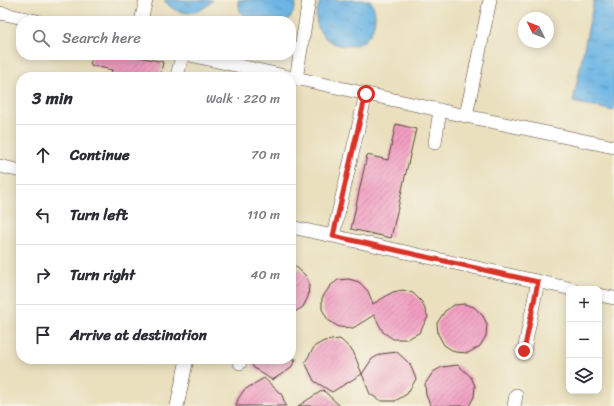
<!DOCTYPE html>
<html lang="en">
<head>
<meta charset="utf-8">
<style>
	body { margin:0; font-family:Sriracha,sans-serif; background:#f2f2f3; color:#2b2b33 }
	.controls { position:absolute; right:12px; bottom:12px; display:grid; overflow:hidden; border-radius:8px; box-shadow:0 2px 10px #0003 }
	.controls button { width:36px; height:36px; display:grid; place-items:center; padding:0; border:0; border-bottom:1px solid #e1e1e2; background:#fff; color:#2b2b33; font:20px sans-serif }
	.compass { position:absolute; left:518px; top:12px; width:36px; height:36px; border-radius:50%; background:#fff; box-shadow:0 2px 10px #0003; rotate:313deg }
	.stop { position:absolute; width:12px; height:12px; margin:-9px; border:3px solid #d93025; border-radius:50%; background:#fff }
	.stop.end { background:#d93025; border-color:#fff; box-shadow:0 1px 4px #0008 }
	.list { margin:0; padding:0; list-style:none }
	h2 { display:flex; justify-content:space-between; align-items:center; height:52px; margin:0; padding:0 16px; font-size:17px }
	h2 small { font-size:13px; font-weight:400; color:#7c7c81 }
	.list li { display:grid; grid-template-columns:26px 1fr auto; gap:12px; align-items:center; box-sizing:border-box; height:60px; padding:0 16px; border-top:1px solid #e1e1e2 }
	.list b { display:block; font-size:15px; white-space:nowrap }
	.list em { font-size:13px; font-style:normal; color:#7c7c81 }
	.icon { flex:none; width:22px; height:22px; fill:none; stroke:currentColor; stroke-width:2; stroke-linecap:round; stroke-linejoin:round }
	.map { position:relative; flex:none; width:614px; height:406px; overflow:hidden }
	.search { position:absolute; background:#fff; box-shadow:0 2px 10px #0003; left:16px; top:16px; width:280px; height:44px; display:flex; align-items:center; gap:10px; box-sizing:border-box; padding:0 14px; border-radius:16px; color:#7c7c81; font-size:15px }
	.panel { position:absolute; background:#fff; box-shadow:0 2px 10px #0003; left:16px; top:72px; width:280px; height:292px; border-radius:16px }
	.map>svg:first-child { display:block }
</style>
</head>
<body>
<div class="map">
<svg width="614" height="406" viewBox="0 0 614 406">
	<defs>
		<pattern id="water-ripples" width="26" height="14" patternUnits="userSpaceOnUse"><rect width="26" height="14" fill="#6cb5e4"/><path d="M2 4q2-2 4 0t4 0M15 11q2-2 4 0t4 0" fill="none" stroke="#5a93b8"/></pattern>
		<pattern id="building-hatch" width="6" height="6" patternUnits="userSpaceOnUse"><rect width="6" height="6" fill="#f19ec1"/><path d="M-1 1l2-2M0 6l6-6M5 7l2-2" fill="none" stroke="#c4819c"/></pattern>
	</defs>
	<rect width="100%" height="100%" fill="#f7f3e8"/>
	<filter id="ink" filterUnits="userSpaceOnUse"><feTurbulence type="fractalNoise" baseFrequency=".025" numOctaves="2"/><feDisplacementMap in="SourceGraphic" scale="8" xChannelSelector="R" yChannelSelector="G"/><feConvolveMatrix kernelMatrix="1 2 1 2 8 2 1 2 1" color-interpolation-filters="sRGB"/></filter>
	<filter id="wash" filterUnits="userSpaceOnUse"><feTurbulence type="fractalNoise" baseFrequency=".012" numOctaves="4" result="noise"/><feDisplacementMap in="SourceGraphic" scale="16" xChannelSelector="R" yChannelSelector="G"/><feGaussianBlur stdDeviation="0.9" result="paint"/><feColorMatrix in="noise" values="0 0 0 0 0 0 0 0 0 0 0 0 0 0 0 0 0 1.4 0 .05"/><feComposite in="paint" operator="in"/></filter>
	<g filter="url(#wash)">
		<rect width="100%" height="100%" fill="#eae0be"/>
		<path fill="url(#water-ripples)" stroke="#547081" d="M164,0H213C200,16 177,18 164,0Z
			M238,0H296C296,8 293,15 287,21H247L240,11Z
			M321,0H370C375,7 376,16 374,24C365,65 298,44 321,0Z
			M594,0H614V111L573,102Z"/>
		<g id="blocks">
			<path fill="url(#building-hatch)" d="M92,55H130L163,62L160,77H126L111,74L112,70L90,65Z
				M396,124L416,129L391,238L351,229L367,155L388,160Z
				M291,262L306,276L309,285L308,297L303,307L291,314Z
				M349,279L359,282L368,291L373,304L393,292L403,290L413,293L422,302L428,317L419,333L407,339H393L383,332L374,315L353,328L339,327L328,320L322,309V298L330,286L338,280Z
				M464,304L474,307L483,316L487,324L486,336L480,346L468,353L455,352L444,345L438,334L437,323L445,311L454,305Z
				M340,339L353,351L362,374L372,359L381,354L397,352L410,364L416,379L407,394L395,401H381L370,394L362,374L332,392L314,381L305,362L315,346L324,341Z
				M249,359H296L290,369L272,380L254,368Z
				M458,365L471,377L475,386L474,397L469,406H431L426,395L425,384L433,372L442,367Z
				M264,378L282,395L286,406H236L238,399L244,390Z
				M323,390L340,406H298Z"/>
		</g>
	</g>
	<g filter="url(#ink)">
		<use href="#blocks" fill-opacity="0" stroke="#554536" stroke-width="1"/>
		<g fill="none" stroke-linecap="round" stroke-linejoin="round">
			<g stroke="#554536" stroke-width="14">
				<path id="minor" d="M0,13L37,21
					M141,21L146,0
					M190,55L289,77
					M177,77L182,55
					M291,77L466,116L614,147
					M296,79L309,0
					M466,116L490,0
					M435,143L440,110
					M0,166L21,171
					M291,227L333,236L572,289
					M333,236L366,94
					M599,295L614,298
					M524,351L538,281
					M239,359L240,363
					M177,406L187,359
					M514,406L516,395"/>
			</g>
			<use href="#minor" stroke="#fff" stroke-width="13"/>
		</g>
	</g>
	<g fill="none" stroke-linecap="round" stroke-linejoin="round" filter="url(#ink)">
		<path stroke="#d93025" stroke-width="5" d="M366,94L333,236L538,282L524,351"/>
	</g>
</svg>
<div class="controls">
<button>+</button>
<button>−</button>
<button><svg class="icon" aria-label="layers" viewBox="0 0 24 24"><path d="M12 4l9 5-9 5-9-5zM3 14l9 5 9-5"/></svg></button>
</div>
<svg class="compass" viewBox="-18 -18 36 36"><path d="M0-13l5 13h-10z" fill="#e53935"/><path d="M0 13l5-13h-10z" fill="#7c7c81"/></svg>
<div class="stop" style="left:366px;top:94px"></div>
<div class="stop end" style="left:524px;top:351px"></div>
<div class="search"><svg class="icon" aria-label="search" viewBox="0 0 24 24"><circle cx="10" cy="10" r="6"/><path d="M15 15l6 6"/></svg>Search here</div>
<section class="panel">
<h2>3 min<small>Walk · 220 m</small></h2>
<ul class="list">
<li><svg class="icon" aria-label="ahead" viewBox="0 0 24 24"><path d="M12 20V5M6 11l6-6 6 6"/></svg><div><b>Continue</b></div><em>70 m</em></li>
<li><svg class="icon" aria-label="left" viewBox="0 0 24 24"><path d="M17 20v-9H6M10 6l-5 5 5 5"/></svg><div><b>Turn left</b></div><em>110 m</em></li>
<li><svg class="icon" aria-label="right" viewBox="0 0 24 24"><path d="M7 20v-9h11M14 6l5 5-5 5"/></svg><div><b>Turn right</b></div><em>40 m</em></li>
<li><svg class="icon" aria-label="arrive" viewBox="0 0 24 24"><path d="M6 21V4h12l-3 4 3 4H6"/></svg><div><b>Arrive at destination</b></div></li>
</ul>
</section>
</div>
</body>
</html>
